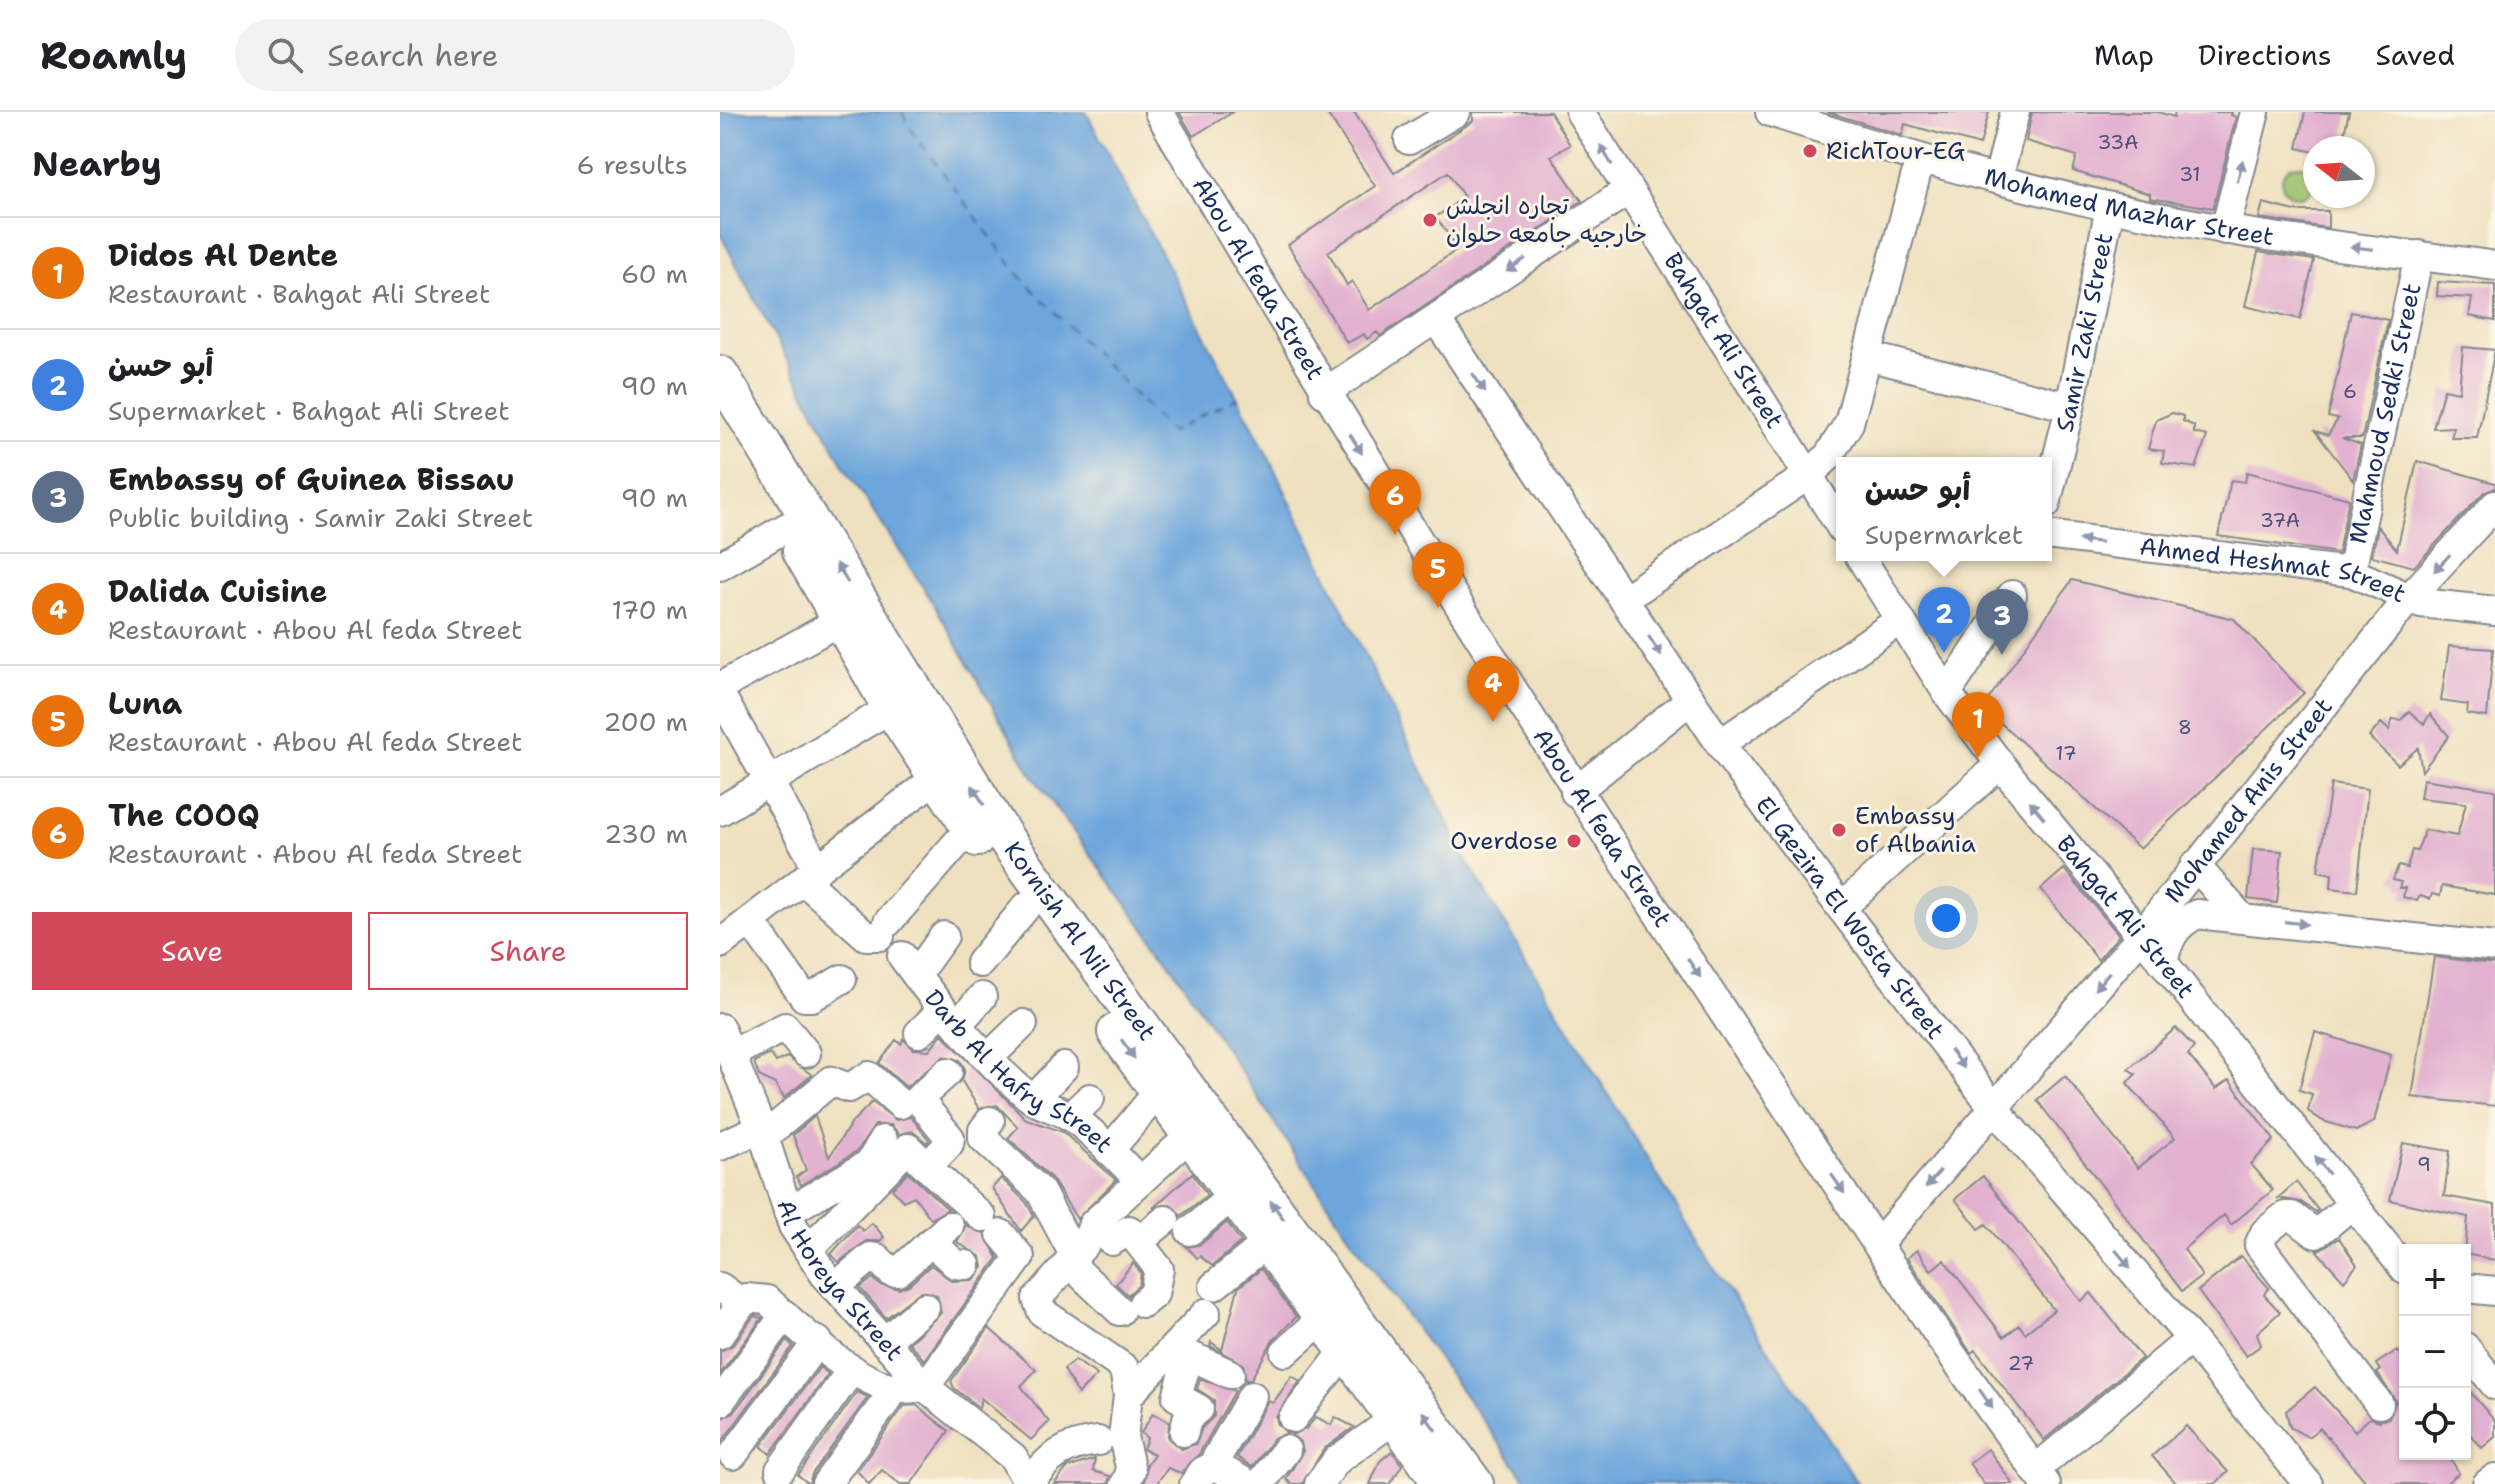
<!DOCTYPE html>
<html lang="en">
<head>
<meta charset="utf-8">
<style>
	body { margin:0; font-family:"Shantell Sans","Playpen Sans Arabic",sans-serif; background:#f2f2f2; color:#202124 }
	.controls { position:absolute; right:24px; bottom:24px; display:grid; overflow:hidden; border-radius:0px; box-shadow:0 2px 6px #0004 }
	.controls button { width:72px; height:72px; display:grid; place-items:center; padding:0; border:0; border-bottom:2px solid #e0e0e0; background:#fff; color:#202124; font:40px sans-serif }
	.compass { position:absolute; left:1583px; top:24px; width:72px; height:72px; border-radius:50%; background:#fff; box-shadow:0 2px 6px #0004; rotate:287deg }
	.you { position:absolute; left:1226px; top:806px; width:28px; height:28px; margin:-20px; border:6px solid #fff; border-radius:50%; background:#1a73e8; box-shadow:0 0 0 12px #1a73e833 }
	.badge { display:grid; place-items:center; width:52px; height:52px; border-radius:50%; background:#d1495b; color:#fff; font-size:26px; font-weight:700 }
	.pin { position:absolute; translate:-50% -66px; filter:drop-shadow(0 2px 4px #0008) }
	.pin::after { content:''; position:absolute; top:42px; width:28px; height:24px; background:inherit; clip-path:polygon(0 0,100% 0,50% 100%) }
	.popup { position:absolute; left:1116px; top:345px; width:216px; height:104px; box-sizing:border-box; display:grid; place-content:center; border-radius:0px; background:#fff; filter:drop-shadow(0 2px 6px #0005); font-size:26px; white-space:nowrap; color:#757577 }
	.popup b { font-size:30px; color:#202124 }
	.popup::after { content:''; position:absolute; left:50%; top:100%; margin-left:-16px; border:16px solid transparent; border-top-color:#fff }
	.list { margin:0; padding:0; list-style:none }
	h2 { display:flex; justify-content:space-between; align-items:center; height:104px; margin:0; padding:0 32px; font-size:34px }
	h2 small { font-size:26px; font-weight:400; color:#757577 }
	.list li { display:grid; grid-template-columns:52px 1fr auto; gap:24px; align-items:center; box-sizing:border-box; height:112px; padding:0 32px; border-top:2px solid #e0e0e0 }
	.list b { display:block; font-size:30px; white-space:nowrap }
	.list p { margin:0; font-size:26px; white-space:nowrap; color:#757577 }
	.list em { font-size:26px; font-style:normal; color:#757577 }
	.actions { display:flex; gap:16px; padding:24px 32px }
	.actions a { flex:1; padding:18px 0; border:2px solid #d1495b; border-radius:0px; text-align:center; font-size:28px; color:#d1495b }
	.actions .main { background:#d1495b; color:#fff }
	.icon { flex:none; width:44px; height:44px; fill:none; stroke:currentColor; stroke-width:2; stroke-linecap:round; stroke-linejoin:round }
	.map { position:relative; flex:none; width:1775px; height:1372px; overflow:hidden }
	header { display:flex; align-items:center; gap:48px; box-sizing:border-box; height:112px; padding:0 40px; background:#fff; border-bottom:2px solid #e0e0e0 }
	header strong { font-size:38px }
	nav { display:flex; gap:44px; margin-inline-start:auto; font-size:28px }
	.search { width:560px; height:72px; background:#f2f2f2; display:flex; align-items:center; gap:20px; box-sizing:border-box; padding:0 28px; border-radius:44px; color:#757577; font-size:30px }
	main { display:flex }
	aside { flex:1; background:#fff }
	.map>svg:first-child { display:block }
</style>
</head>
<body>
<header>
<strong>Roamly</strong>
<div class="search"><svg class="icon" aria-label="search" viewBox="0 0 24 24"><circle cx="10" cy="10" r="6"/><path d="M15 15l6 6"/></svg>Search here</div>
<nav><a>Map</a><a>Directions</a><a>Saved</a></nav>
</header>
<main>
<aside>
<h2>Nearby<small>6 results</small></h2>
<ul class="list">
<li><span class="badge" style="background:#e8710a">1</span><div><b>Didos Al Dente</b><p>Restaurant · Bahgat Ali Street</p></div><em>60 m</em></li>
<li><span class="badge" style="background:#3f7fe0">2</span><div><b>أبو حسن</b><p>Supermarket · Bahgat Ali Street</p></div><em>90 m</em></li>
<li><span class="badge" style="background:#5c6f8a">3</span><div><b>Embassy of Guinea Bissau</b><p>Public building · Samir Zaki Street</p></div><em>90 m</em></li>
<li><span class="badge" style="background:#e8710a">4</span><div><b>Dalida Cuisine</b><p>Restaurant · Abou Al feda Street</p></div><em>170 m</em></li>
<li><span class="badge" style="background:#e8710a">5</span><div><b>Luna</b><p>Restaurant · Abou Al feda Street</p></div><em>200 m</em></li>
<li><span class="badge" style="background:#e8710a">6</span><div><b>The COOQ</b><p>Restaurant · Abou Al feda Street</p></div><em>230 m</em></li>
</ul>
<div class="actions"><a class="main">Save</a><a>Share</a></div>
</aside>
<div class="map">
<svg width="1775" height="1372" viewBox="0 0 1775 1372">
	<rect width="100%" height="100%" fill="#fcf5e5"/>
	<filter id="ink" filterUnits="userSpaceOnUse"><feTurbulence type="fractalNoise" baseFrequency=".0125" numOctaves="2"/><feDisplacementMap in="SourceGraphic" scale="16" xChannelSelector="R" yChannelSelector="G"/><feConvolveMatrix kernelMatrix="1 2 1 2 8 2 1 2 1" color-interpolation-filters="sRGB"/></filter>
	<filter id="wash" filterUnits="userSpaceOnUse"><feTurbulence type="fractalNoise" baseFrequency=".006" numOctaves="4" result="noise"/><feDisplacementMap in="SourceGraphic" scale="32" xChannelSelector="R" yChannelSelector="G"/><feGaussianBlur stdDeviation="1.8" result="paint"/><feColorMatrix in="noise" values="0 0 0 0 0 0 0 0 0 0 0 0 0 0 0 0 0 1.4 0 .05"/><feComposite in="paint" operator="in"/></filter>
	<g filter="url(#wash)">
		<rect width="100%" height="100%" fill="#efe1c0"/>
		<path fill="#9bc16b" stroke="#5b7864" stroke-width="2" d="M1562 69a16 16 0 1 1 32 0a16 16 0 1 1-32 0Z"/>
		<path fill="#6da6dc" stroke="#446a9d" stroke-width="2" d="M0,0H366L538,324L745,746L988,1147L1138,1372H809L624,1117L453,856L312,663L212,489L122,351L0,122Z"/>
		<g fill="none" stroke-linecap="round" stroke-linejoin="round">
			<path stroke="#38598a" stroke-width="2" stroke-dasharray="10 8" stroke-linecap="butt" d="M182,0L189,15L299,163L451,320L518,285"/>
		</g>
		<g id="blocks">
			<path fill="#e2b1d0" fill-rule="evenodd" d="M459,0H513L473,24Z
				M606,0H634L674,61L753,9V0H830L850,33L831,44L862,89L660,224L657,220L647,227L644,222L627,231L568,133L655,74ZM728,60L744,85L716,105L738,137L649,198L632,169L627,173L608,140Z
				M1107,0H1269L1260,33L1185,12L1182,23Z
				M1312,0H1438L1454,5L1455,0H1512L1511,3L1516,5L1493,96L1430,86V82L1353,59L1357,44L1306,29Z
				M1585,0H1629L1621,36H1595V40L1577,36Z
				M1543,91L1575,99H1608V116L1539,106Z
				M1538,140L1594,148L1580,207L1525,194Z
				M1718,170L1775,173V209L1749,204L1752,186L1717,184Z
				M1631,200L1668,208L1642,326H1622L1641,333L1633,368L1595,319L1608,323L1618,307L1608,305Z
				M1743,235L1775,238L1757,326H1731L1734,315L1713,316L1724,277L1739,280Z
				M1452,301L1463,304V309L1474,314V321L1487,324L1476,356L1442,351L1444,339L1428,337L1436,308Z
				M1697,349L1775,371V376L1763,381L1694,455L1652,444L1658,415L1677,438Z
				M1527,360L1629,387L1618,441L1498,424L1511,368L1525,370Z
				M1352,468L1514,507L1584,581L1420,737L1263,595Z
				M1729,534L1773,537L1767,605L1747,602L1748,593L1721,589Z
				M1689,599L1704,612L1710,602L1729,624L1702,659L1698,636L1678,653L1649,625L1661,611L1669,618L1673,607L1681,608Z
				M1703,667L1775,678V783L1722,774L1720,784L1712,782L1710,787L1700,784L1697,789L1683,785L1685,776H1679L1681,770L1673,768L1678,754L1687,756L1692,738L1697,739L1705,718L1737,724L1746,691L1700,686Z
				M1611,672L1648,677L1637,779L1611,776L1612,762L1598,759Z
				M1533,737L1562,739L1557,791L1528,787Z
				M1344,757L1399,823L1378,848L1321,777Z
				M1714,845L1775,852V994L1692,985Z
				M1456,916L1474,935L1468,943L1496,977L1509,968L1554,1028L1531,1052L1553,1078L1511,1113L1504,1103L1464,1137L1482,1164L1462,1179L1317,988L1345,964L1418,1056L1455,1026L1407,971L1416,962L1408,957Z
				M1595,920L1671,943L1654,1010L1636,1019L1603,1009L1588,999L1592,982L1579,978Z
				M222,922L306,1007L343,1020L396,1068L357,1107L332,1067L288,1026L298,1015L277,993L259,997L242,969L245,957L240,948L224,944L186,975L159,951L176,928L181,932L183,927L194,937L209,938Z
				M50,942L56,950L67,945L92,963L64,986L55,972L39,964L34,950Z
				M152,990L176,1008L191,1005L209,1028L207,1031L192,1019L179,1022L171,1013H155L137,1039L81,1073L76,1065L86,1058L73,1023L95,1004L109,1045L132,1010Z
				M1683,1031L1730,1039L1724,1084L1775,1093V1148L1745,1142L1748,1105L1670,1088Z
				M188,1060L196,1068L228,1097L211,1107L194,1084L183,1089L172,1077Z
				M472,1061L487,1083L461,1104L450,1092L433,1096Z
				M1263,1064L1361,1189L1371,1181L1422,1246L1324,1328L1255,1238L1251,1241L1187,1146L1197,1138L1211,1158L1224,1148L1284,1225L1299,1213L1305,1221L1334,1198L1266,1112L1259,1117L1235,1087Z
				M281,1066L306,1090L314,1104L301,1119L272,1076Z
				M1576,1070L1598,1098L1596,1100L1581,1090L1558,1086Z
				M507,1110L521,1130L492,1154L480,1144L477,1146L467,1135L481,1132Z
				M152,1111L164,1125L160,1129H146L119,1150L111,1142L137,1113L143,1119Z
				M246,1113L264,1121L278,1146L204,1248L189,1231L221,1201L217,1183L201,1179L166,1206L140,1176L153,1166L160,1173L179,1177L189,1173L211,1153L232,1169L254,1168L263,1155L261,1145L237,1130Z
				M1619,1126L1637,1153L1624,1169L1597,1139Z
				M1521,1144L1549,1176L1544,1183L1560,1200L1537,1221L1541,1233L1526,1244L1478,1179Z
				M413,1151L421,1161L419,1173L408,1183L396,1172Z
				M541,1157L576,1205L553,1228L531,1267L526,1269L523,1252L490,1234L491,1230L502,1238L518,1176Z
				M34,1204L42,1206L0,1262V1239L13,1233Z
				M269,1216L316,1258L301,1274L329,1310L311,1328L261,1286L259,1296L234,1276L231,1269Z
				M67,1228L73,1234L0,1332V1307L14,1300Z
				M1676,1239L1685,1244V1342H1728L1739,1361L1725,1372H1648L1600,1316L1588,1325L1570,1315L1566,1299L1595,1275L1635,1319L1650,1306L1660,1309L1669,1306L1676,1289L1657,1261L1660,1259L1656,1252Z
				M355,1248L377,1263L358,1282L344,1257Z
				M100,1255L108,1262L50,1342L41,1334Z
				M572,1264L580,1269L556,1305L558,1313L567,1321L553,1327L532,1355L517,1345L548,1289L553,1291Z
				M480,1267L515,1279L479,1342L461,1361L448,1356L436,1372H424L427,1352L434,1342L423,1337L427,1326L421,1321L433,1301L449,1310L448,1326L461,1337L476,1332L482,1316L494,1304V1288L477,1277Z
				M1745,1274L1775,1309V1325L1762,1336L1745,1316Z
				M137,1280L148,1285L92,1362L89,1372L78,1363Z
				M196,1293L229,1319L191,1372H180L162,1358L149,1372L137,1359L184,1294Z
				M596,1305L611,1313L615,1305L634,1315L604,1337L582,1372H571L566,1367L583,1339L581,1331L572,1323L586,1317Z
				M1466,1314L1508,1360L1495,1372H1457L1432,1344Z
				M1268,1337L1293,1372H1264L1249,1351Z
				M672,1339L682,1353L670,1372H650L660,1349Z
				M375,1347L373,1359L390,1364L388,1372H334L347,1356Z"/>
		</g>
	</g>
	<g filter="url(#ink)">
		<use href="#blocks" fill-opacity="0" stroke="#85888f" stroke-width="2"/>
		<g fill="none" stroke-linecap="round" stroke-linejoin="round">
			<g stroke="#85888f" stroke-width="32">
				<g id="minor">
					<path id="s1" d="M439,0C626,319 823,631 1029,939C1126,1084 1220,1233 1326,1372"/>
					<path id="s2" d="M860,0L1122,417"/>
					<path id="s3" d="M1050,0C1199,48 1349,91 1504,117C1593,133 1685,141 1775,154"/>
					<path d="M689,28L736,0"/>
					<path d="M1278,67L1295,0"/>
					<path d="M1505,118L1535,0"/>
					<path id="s4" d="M716,207L1000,632L1121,796L1274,996L1471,1227L1588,1372"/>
					<path d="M1147,244L1350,295"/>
					<path d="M604,281L907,79"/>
					<path id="s5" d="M1326,392L1350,295L1390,95"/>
					<path id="s6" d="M1326,423L1631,460L1701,491L1775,499"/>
					<path id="s7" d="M1139,443L1227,581L1280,652L1443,850L1685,1158"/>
					<path d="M0,454L67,415"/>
					<path id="s8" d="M1631,460L1699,143"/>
					<path d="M904,487L1087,364L1107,346L1129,311L1200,48"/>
					<path d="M0,575L120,509"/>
					<path d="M1227,581L1292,483"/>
					<path d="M0,582L98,757"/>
					<path d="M1000,632L1180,508"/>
					<path d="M855,680L970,588"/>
					<path d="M0,699L171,596"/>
					<path d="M1475,753L1521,805"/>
					<path d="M83,768L146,824H160"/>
					<path d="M1121,796L1280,652"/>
					<path d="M30,809L84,885H92L122,867"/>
					<path d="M168,810L250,716"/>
					<path d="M0,832L216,666"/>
					<path id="s9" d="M182,844C219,895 261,945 309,985C322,995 340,997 353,1006C378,1024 398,1047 420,1069"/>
					<path d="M1443,850C1449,826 1454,814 1477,802L1775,835"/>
					<path d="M260,851L306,795"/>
					<path d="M196,863L224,824"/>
					<path d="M237,913L262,885"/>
					<path id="s10" d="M0,916L41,1016L73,1114L104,1162L205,1275L293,1345L309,1372"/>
					<path d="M199,921L223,897"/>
					<path d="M11,942L65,915L86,941"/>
					<path d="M268,946L303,912"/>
					<path d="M313,988L344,955"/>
					<path d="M351,1004L370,986"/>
					<path d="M270,1009L263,1018V1026L320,1079L354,1143"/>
					<path d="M44,1025L111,969L129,976L149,964L180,992"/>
					<path d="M0,1034L41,1016"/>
					<path d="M389,1039L438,980"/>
					<path d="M207,1055L262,1105"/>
					<path d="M1633,1092L1596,1122L1572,1104H1565L1545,1120L1539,1133L1659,1292"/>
					<path d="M68,1100L150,1051L163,1028"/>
					<path d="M373,1112L392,1129L409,1118L439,1157L434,1182L423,1191"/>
					<path d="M229,1114L212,1130L235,1152L246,1153"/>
					<path d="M470,1119L514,1083"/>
					<path d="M418,1130L445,1108"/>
					<path id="s11" d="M1158,1132L1420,825L1689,486L1775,393"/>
					<path d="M88,1138L188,1036L207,1055L229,1032L230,1026L198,987L228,960"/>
					<path d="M348,1150L400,1199"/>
					<path d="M494,1174L548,1130"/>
					<path d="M0,1175L22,1191"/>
					<path d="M115,1175L151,1145L157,1146L171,1160H178L212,1129"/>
					<path d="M1745,1176L1775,1179"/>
					<path d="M0,1222L26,1186L47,1188C79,1215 132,1269 174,1276C183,1278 195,1276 205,1275L300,1145L281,1122"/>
					<path d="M164,1230L205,1195"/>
					<path d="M1745,1235L1775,1273"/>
					<path d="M454,1236L510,1262"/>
					<path d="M565,1240L604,1205"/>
					<path d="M408,1284L486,1201"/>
					<path d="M0,1290L65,1203"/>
					<path d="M573,1306L627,1236"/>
					<path d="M464,1320L467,1307L479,1297L457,1285L469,1243"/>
					<path d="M13,1343L98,1229"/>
					<path d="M492,1354L532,1284"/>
					<path d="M60,1358L132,1257"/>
					<path d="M1315,1358L1471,1227"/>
					<path d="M106,1372L175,1277"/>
					<path d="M310,1372C326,1345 347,1332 378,1329"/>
					<path d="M405,1372L411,1359L403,1325L408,1284L404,1256L322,1200L317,1187L366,1131L373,1112L470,1024"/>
					<path d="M474,1372L483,1359L496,1354L528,1372"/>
					<path d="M540,1372L566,1338"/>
					<path d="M599,1372L617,1348L676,1306"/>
					<path d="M1767,1372L1775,1366"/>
				</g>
			</g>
			<g stroke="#85888f" stroke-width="40">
				<g id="major">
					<path id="s12" d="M0,262L285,726L755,1372"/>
					<path d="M81,439L171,596L257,726"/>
					<path d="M396,920L722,1372"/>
				</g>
			</g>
			<use href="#minor" stroke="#fff" stroke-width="28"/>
			<use href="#major" stroke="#fff" stroke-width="36"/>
		</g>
		<defs><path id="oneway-solid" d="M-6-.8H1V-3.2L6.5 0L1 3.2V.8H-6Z" transform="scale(2)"/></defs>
		<g fill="#8d97ae">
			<use href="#oneway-solid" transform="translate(886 43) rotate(-121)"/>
			<use href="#oneway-solid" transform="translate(1520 59) rotate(-76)"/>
			<use href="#oneway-solid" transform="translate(1642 136) rotate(-173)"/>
			<use href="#oneway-solid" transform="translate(796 153) rotate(146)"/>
			<use href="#oneway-solid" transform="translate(759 271) rotate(56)"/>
			<use href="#oneway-solid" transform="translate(636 332) rotate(58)"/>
			<use href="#oneway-solid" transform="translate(1370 429) rotate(-173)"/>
			<use href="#oneway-solid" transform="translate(1722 451) rotate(133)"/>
			<use href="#oneway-solid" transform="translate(122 461) rotate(-121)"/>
			<use href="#oneway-solid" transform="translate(935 534) rotate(57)"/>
			<use href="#oneway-solid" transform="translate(258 683) rotate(-122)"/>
			<use href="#oneway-solid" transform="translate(1317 698) rotate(-129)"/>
			<use href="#oneway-solid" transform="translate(1576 811) rotate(7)"/>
			<use href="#oneway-solid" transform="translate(974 856) rotate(56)"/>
			<use href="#oneway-solid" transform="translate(1382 869) rotate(130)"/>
			<use href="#oneway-solid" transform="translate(408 937) rotate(55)"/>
			<use href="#oneway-solid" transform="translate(1237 947) rotate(53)"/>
			<use href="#oneway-solid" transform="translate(1602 1053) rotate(-128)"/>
			<use href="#oneway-solid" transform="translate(1213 1067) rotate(131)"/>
			<use href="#oneway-solid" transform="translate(1118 1072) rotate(56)"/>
			<use href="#oneway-solid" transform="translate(557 1098) rotate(-126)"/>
			<use href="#oneway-solid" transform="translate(1403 1147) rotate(50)"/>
			<use href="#oneway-solid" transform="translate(1266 1287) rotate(55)"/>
			<use href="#oneway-solid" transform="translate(709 1309) rotate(-126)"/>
		</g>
	</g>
	<g fill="#d1495b" stroke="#fcf5e5" stroke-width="3">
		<circle cx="1090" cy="39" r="8"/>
		<circle cx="710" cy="108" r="8"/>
		<circle cx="1119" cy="718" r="8"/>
		<circle cx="854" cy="729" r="8"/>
	</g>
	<g text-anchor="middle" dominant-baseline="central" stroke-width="6" stroke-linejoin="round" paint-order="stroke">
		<g font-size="20" fill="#4d507a">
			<text x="1398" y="30">33A</text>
			<text x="1470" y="62">31</text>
			<text x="1630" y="279">6</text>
			<text x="1560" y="408">37A</text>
			<text x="1465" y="615">8</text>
			<text x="1346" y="641">17</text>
			<text x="1704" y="1052">9</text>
			<text x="1301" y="1251">27</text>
		</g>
		<g font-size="24" fill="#1b2f5e" stroke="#fcf5e5" text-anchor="start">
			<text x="1106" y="39">RichTour-EG</text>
			<text x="726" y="94">تجاره انجلش<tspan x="726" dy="28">خارجيه جامعه حلوان</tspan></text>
			<text x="1135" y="704">Embassy<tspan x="1135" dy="28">of Albania</tspan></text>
			<text x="838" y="729" text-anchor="end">Overdose</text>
		</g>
		<g font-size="24" fill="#1b2f5e" stroke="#fcf5e5">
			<text stroke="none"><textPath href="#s3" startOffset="372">Mohamed Mazhar Street</textPath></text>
			<text stroke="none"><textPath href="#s1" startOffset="194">Abou Al feda Street</textPath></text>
			<text stroke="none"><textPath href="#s5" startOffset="176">Samir Zaki Street</textPath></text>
			<text stroke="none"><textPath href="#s2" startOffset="270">Bahgat Ali Street</textPath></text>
			<text stroke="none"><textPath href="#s8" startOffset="162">Mahmoud Sedki Street</textPath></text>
			<text stroke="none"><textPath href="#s6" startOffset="230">Ahmed Heshmat Street</textPath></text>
			<text stroke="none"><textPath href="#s11" startOffset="578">Mohamed Anis Street</textPath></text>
			<text stroke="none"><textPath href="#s1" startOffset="842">Abou Al feda Street</textPath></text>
			<text stroke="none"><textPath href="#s4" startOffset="728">El Gezira El Wosta Street</textPath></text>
			<text stroke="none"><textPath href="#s7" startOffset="450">Bahgat Ali Street</textPath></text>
			<text stroke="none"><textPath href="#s12" startOffset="672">Kornish Al Nil Street</textPath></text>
			<text stroke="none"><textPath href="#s9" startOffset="166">Darb Al Hafry Street</textPath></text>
			<text stroke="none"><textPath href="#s10" startOffset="282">Al Horeya Street</textPath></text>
		</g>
	</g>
</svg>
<div class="controls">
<button>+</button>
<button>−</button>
<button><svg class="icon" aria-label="locate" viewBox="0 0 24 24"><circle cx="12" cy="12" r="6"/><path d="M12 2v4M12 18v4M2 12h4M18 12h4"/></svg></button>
</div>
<svg class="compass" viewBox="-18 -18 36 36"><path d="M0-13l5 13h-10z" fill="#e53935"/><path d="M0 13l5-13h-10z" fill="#757577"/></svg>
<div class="you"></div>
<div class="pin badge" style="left:1258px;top:646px;background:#e8710a">1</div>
<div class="pin badge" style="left:1224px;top:541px;background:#3f7fe0">2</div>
<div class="popup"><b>أبو حسن</b>Supermarket</div>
<div class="pin badge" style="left:1282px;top:543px;background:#5c6f8a">3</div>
<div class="pin badge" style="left:773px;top:610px;background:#e8710a">4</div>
<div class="pin badge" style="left:718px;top:496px;background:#e8710a">5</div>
<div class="pin badge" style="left:675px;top:423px;background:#e8710a">6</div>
</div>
</main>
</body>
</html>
